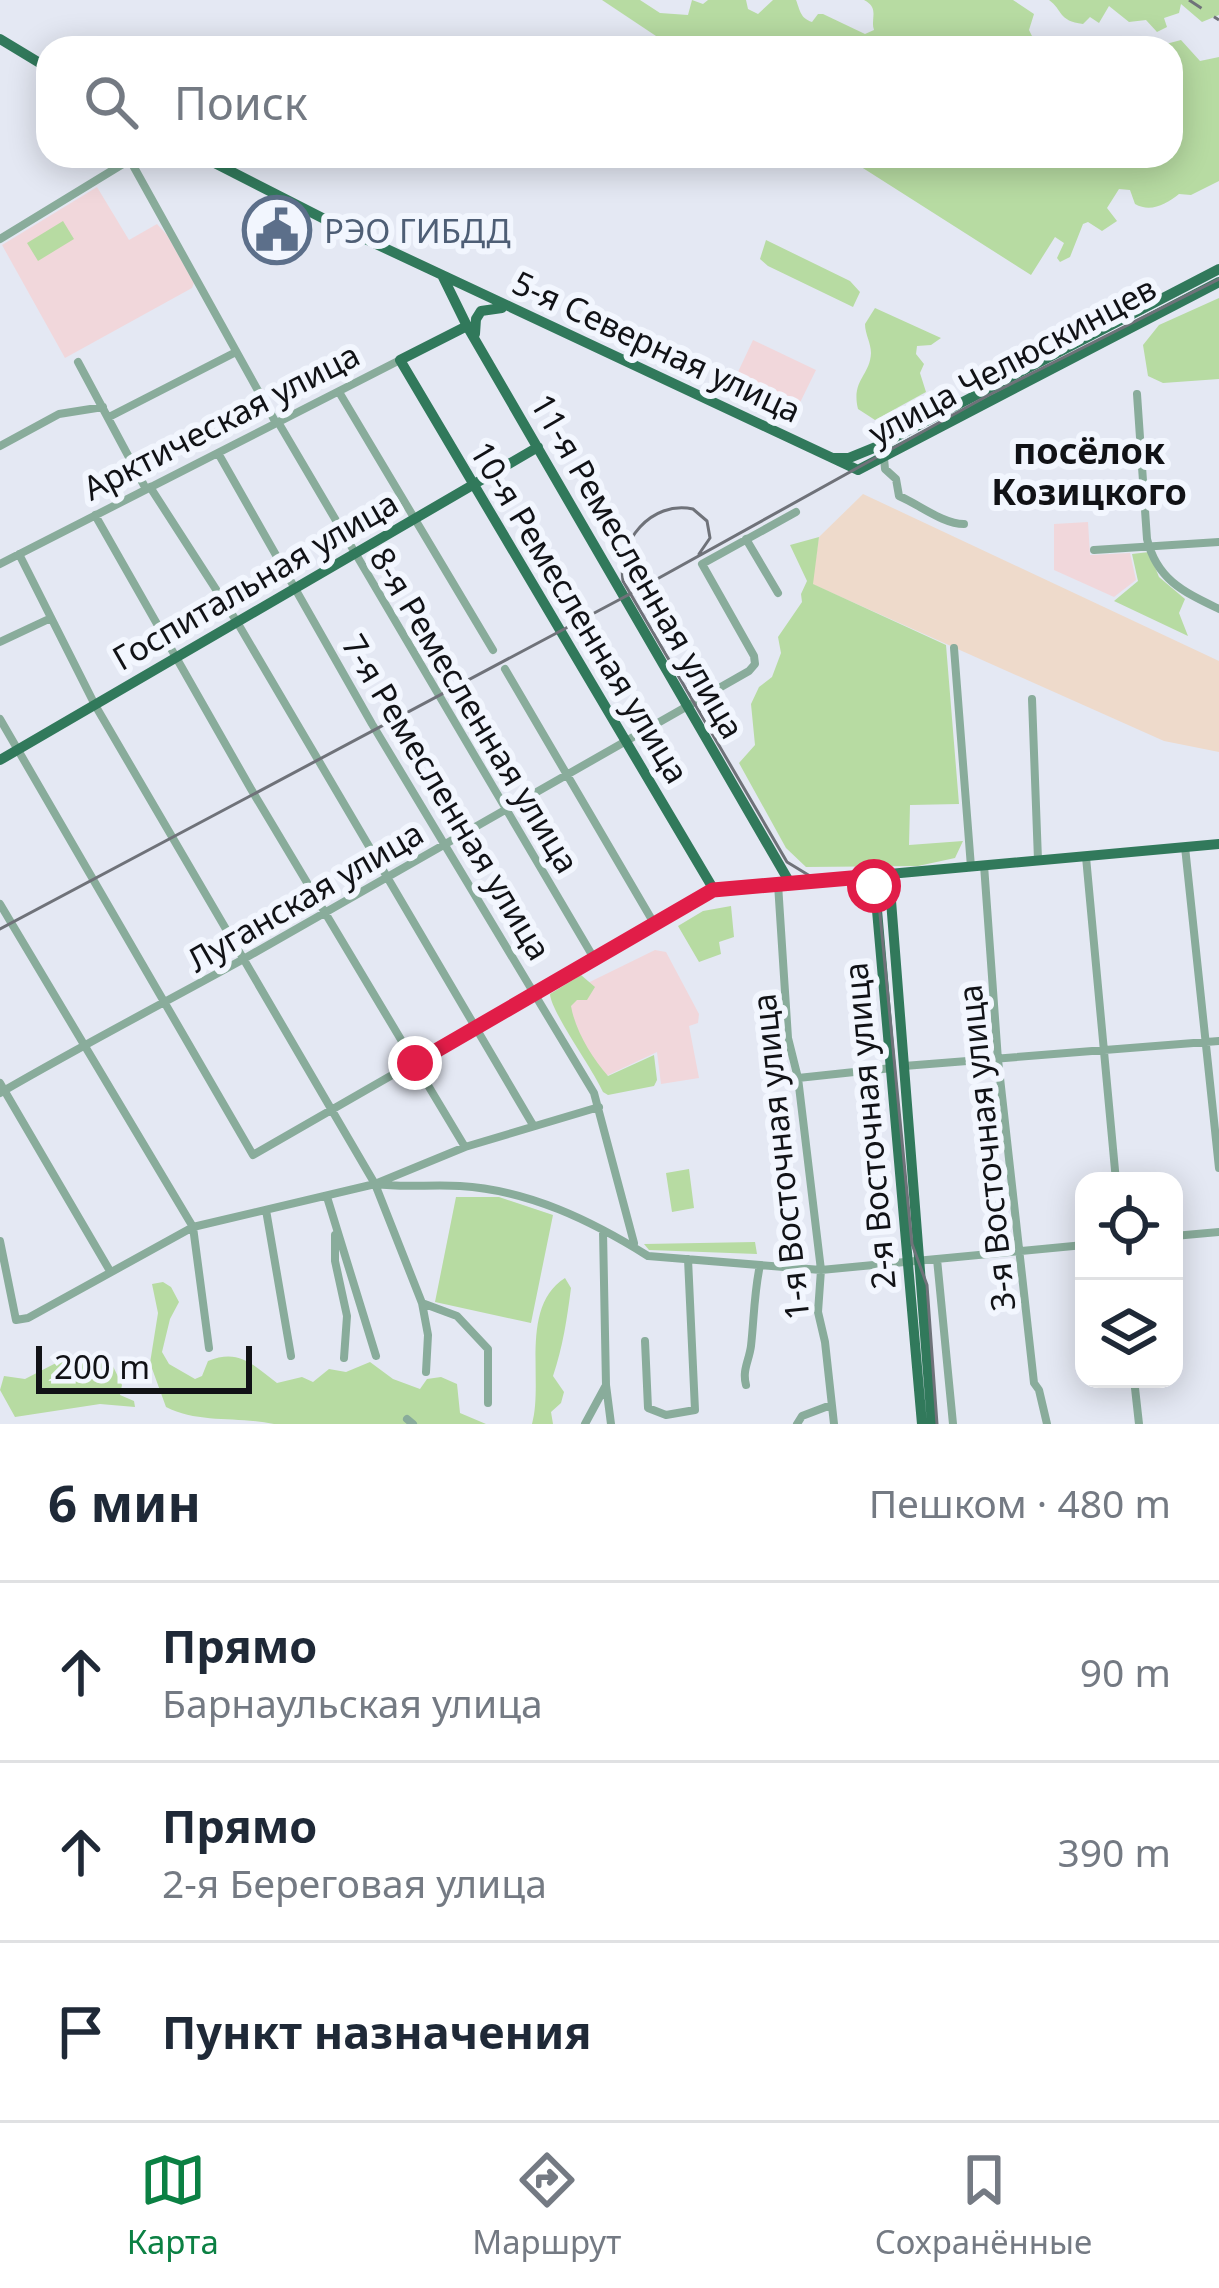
<!DOCTYPE html>
<html lang="ru">
<head>
<meta charset="utf-8">
<style>
	body { margin:0; font-family:"Noto Sans",sans-serif; background:#f2f2f3; color:#1f2937 }
	.controls { position:absolute; right:36px; bottom:36px; display:grid; overflow:hidden; border-radius:24px; box-shadow:0 6px 30px #0003 }
	.controls button { width:108px; height:108px; display:grid; place-items:center; padding:0; border:0; border-bottom:3px solid #e0e1e3; background:#fff; color:#1f2937; font:60px sans-serif }
	.scale { position:absolute; left:36px; bottom:30px; width:216px; box-sizing:border-box; padding-left:12px; border:6px solid #111216; border-top:0; font-size:33px; line-height:42px; white-space:nowrap; color:#111216; -webkit-text-stroke:9px #f2f6fe; paint-order:stroke }
	.stop { position:absolute; width:36px; height:36px; margin:-27px; border:9px solid #e11d48; border-radius:50%; background:#fff }
	.stop.end { background:#e11d48; border-color:#fff; box-shadow:0 3px 12px #0008 }
	.list { margin:0; padding:0; list-style:none }
	h2 { display:flex; justify-content:space-between; align-items:center; height:156px; margin:0; padding:0 48px; font-size:51px }
	h2 small { font-size:39px; font-weight:400; color:#747a83 }
	.list li { display:grid; grid-template-columns:78px 1fr auto; gap:36px; align-items:center; box-sizing:border-box; height:180px; padding:0 48px; border-top:3px solid #e0e1e3 }
	.list b { display:block; font-size:45px; white-space:nowrap }
	.list p { margin:0; font-size:39px; white-space:nowrap; color:#747a83 }
	.list em { font-size:39px; font-style:normal; color:#747a83 }
	.icon { flex:none; width:66px; height:66px; fill:none; stroke:currentColor; stroke-width:2; stroke-linecap:round; stroke-linejoin:round }
	.map { position:relative; flex:none; width:1219px; height:1424px; overflow:hidden }
	.search { position:absolute; background:#fff; box-shadow:0 6px 30px #0003; left:36px; right:36px; top:36px; height:132px; display:flex; align-items:center; gap:30px; box-sizing:border-box; padding:0 42px; border-radius:36px; color:#747a83; font-size:45px }
	.sheet { height:696px; background:#fff }
	nav { display:flex; justify-content:space-around; align-items:center; box-sizing:border-box; height:168px; border-top:3px solid #e0e1e3; background:#fff; font-size:33px; color:#747a83 }
	nav a { display:grid; justify-items:center; gap:6px }
	nav .on { color:#0b8043 }
	.map>svg:first-child { display:block }
</style>
</head>
<body>
<div class="map">
<svg width="1219" height="1424" viewBox="0 0 1219 1424">
	<rect width="100%" height="100%" fill="#e4e8f3"/>
	<path fill="#eedacb" d="M863,494L1219,661V752L1164,741L812,584L819,537Z"/>
	<path fill="#f1d7db" d="M97,187L129,240L157,224L167,235L194,283L192,288L65,358L2,245Z
		M753,340L816,370L792,419L730,389Z
		M1088,522L1090,555L1130,553L1136,580L1114,597L1054,570V524Z
		M655,950L666,952L699,1014L698,1023L689,1026L699,1078L661,1084L657,1052L604,1077L553,1000Z"/>
	<path fill="#b7dba2" d="M602,0H640L660,13L688,15L692,0L703,4L708,0H746L748,9L758,14L773,0H796C800,10 800,18 812,22L818,14H823L865,34L874,30C870,19 880,8 864,0H1013L1034,14L1029,30L1034,40C1049,46 1067,42 1077,48H674Z
		M1049,0H1219V15L1202,22L1181,4L1179,13L1164,18L1167,27L1157,32L1146,20L1129,22L1109,6L1099,23L1090,17L1083,24C1058,21 1063,10 1049,0Z
		M1157,39L1166,44L1181,40L1200,61L1219,57V181L1191,195L1179,194C1166,204 1151,213 1135,204L1130,190L1119,189L1107,208L1117,221L1102,231L1088,222L1083,224L1070,257L1060,262L1057,258L1064,243L1055,237L1031,275L844,156H1171V48H1151Z
		M63,221L74,239L38,261L27,243Z
		M766,240L850,281L860,292L853,307L768,266L760,259Z
		M1219,298V379L1163,383L1148,376L1143,345L1159,325Z
		M875,308L941,338L931,345L917,346L916,354L924,364L920,373L926,392L875,420L858,409C851,380 870,376 871,353C871,343 865,334 865,324Z
		M819,537L813,584L946,645L959,804L910,805L909,845L963,841L955,858L918,866L806,867L786,848L739,763L755,745L751,704L759,687L772,677L781,653L778,637L802,602L801,594L807,581L790,545Z
		M1149,552L1159,577L1185,599L1179,613L1188,636L1114,601L1138,581L1132,554Z
		M731,906L734,937L719,942L721,954L699,962L678,926L703,911Z
		M581,975L595,987L587,1000H577L571,1006C575,1030 592,1058 608,1076L654,1055L657,1080L654,1086L608,1095L603,1092C593,1069 551,1012 550,994Z
		M689,1169L694,1208L672,1212L666,1173Z
		M456,1197H499L553,1215L531,1323L435,1302Z
		M755,1242L757,1254L649,1250L644,1244Z
		M565,1278L571,1288C567,1319 563,1346 553,1376L564,1392L561,1403L551,1412L553,1424H532C544,1382 519,1307 565,1278Z
		M163,1282L171,1287L179,1302L170,1319L162,1352L169,1364L195,1379L202,1376L208,1361C240,1348 254,1366 277,1383L302,1377L313,1382L329,1369L346,1372L370,1362L393,1379L420,1389L427,1379L441,1377L457,1384L460,1413L486,1424H274C238,1416 199,1424 166,1407L150,1363L158,1313L152,1284Z
		M89,1355L110,1360L122,1385L120,1395L134,1401L135,1407L100,1404L15,1417L0,1390L4,1376L25,1379L56,1363Z"/>
	<g fill="none" stroke-linecap="round" stroke-linejoin="round">
		<path stroke="#89ac9b" stroke-width="8" d="M130,160L276,423
			M0,239L131,159
			M78,362L146,489
			M339,392L493,650
			M1137,394L1147,539C1157,580 1184,592 1219,609
			M109,417L236,352
			M278,422L595,960
			M0,446L59,414L103,407
			M218,453L372,724L594,1093L634,1243
			M884,458L885,469L896,479L899,496C920,505 943,524 964,524
			M150,487L237,622L533,1125
			M95,515L251,789L415,1063
			M746,539L778,593
			M1094,550L1219,542
			M19,554L95,705L375,1184L422,1303L428,1335L426,1372
			M0,564L400,360
			M0,642L51,618
			M954,648L971,867
			M505,669L655,925
			M1032,699L1038,860
			M0,719L253,1155L714,890
			M1185,847L1219,1168
			M1086,857L1116,1181
			M984,865L998,1060L1034,1383L1039,1390L1047,1424
			M778,884L788,1038L798,1078L821,1270L818,1312L825,1342L834,1424
			M0,904L193,1227L209,1348
			M904,1066L1219,1041
			M423,1077L465,1147
			M798,1078L892,1068
			M0,1083L110,1271
			M0,1093C79,1047 160,1005 240,961C410,865 580,769 749,671L755,664L754,656L702,564L796,512
			M376,1184C404,1188 432,1184 460,1186C529,1190 592,1221 648,1256L821,1270L1084,1245
			M327,1197L376,1356
			M266,1210L291,1356
			M603,1231L606,1385L611,1424
			M335,1235V1261L347,1316L344,1358
			M1174,1236L1219,1232
			M0,1241L16,1320L28,1318L193,1227L375,1184L465,1147L599,1107
			M937,1259L953,1424
			M422,1303L457,1316L488,1349V1403
			M645,1341L648,1408L666,1415L695,1410L688,1259
			M1134,1379L1139,1424
			M746,1385C742,1370 749,1361 751,1346C754,1319 754,1293 760,1265
			M407,1419L413,1424
			M585,1424L605,1387
			M797,1424L802,1416L831,1405"/>
		<path stroke="#31795b" stroke-width="10" d="M0,39L48,68
			M201,156L344,229L858,470L1219,282
			M442,275L467,326L790,883
			M467,326L400,360L714,890L1219,844
			M475,334L476,319L481,311L502,308
			M834,458H849L876,447L1219,269
			M0,760L538,447
			M889,875L932,1424
			M874,876L922,1424"/>
		<path stroke="#6f7279" stroke-width="3" d="M699,554L710,538L707,521L693,509C651,500 617,542 623,581L787,862L810,876L861,877L878,893L912,1244L927,1285L937,1424
			M0,929L630,594L987,396L1219,279"/>
		<path stroke="#6f7279" stroke-width="3" stroke-dasharray="15 15" stroke-linecap="butt" d="M1189,0L1219,20"/>
	</g>
	<g fill="none" stroke-linecap="round" stroke-linejoin="round">
		<path stroke="#e11d48" stroke-width="15" d="M415,1063L713,890L874,876V886"/>
	</g>
	<defs>
		<g id="civic-ring" transform="scale(3.45)"><circle r="9.5" fill="#f2f6fe" stroke="#5c6f8a" stroke-width="1.5"/><path d="M-.6-6.5H3V-4.5H.6V-3L4-1V1h2V6H-6V1h2V-1L-.6-3ZM-1.2 2.5V6h2.4V2.5Z" fill="#5c6f8a"/></g>
	</defs>
	<g fill-rule="evenodd">
		<use href="#civic-ring" x="277" y="230"/>
	</g>
	<g text-anchor="middle" dominant-baseline="central" stroke-width="12" stroke-linejoin="round" paint-order="stroke">
		<g font-size="33" fill="#4e5e75" stroke="#f2f6fe" text-anchor="start">
			<text x="324" y="230">РЭО ГИБДД</text>
		</g>
		<g font-size="33" fill="#111216" stroke="#f2f6fe">
			<text transform="translate(657 346) rotate(25)">5-я Северная улица</text>
			<text transform="translate(1012 360) rotate(-28)">улица Челюскинцев</text>
			<text transform="translate(221 421) rotate(-27)">Арктическая улица</text>
			<text transform="translate(638 566) rotate(60)">11-я Ремесленная улица</text>
			<text transform="translate(255 580) rotate(-30)">Госпитальная улица</text>
			<text transform="translate(580 612) rotate(59)">10-я Ремесленная улица</text>
			<text transform="translate(475 710) rotate(59)">8-я Ремесленная улица</text>
			<text transform="translate(447 797) rotate(59)">7-я Ремесленная улица</text>
			<text transform="translate(305 896) rotate(-30)">Луганская улица</text>
			<text transform="translate(869 1126) rotate(-95)">2-я Восточная улица</text>
			<text transform="translate(986 1148) rotate(-96)">3-я Восточная улица</text>
			<text transform="translate(780 1157) rotate(-96)">1-я Восточная улица</text>
		</g>
		<g font-size="36" font-weight="bold" fill="#111216" stroke="#f2f6fe">
			<text x="1089" y="450">посёлок<tspan x="1089" dy="41">Козицкого</tspan></text>
		</g>
	</g>
</svg>
<div class="controls">
<button><svg class="icon" aria-label="locate" viewBox="0 0 24 24"><circle cx="12" cy="12" r="6"/><path d="M12 2v4M12 18v4M2 12h4M18 12h4"/></svg></button>
<button><svg class="icon" aria-label="layers" viewBox="0 0 24 24"><path d="M12 4l9 5-9 5-9-5zM3 14l9 5 9-5"/></svg></button>
</div>
<div class="scale">200 m</div>
<div class="stop" style="left:874px;top:886px"></div>
<div class="stop end" style="left:415px;top:1063px"></div>
<div class="search"><svg class="icon" aria-label="search" viewBox="0 0 24 24"><circle cx="10" cy="10" r="6"/><path d="M15 15l6 6"/></svg>Поиск</div>
</div>
<section class="sheet">
<h2>6 мин<small>Пешком · 480 m</small></h2>
<ul class="list">
<li><svg class="icon" aria-label="ahead" viewBox="0 0 24 24"><path d="M12 20V5M6 11l6-6 6 6"/></svg><div><b>Прямо</b><p>Барнаульская улица</p></div><em>90 m</em></li>
<li><svg class="icon" aria-label="ahead" viewBox="0 0 24 24"><path d="M12 20V5M6 11l6-6 6 6"/></svg><div><b>Прямо</b><p>2-я Береговая улица</p></div><em>390 m</em></li>
<li><svg class="icon" aria-label="arrive" viewBox="0 0 24 24"><path d="M6 21V4h12l-3 4 3 4H6"/></svg><div><b>Пункт назначения</b></div></li>
</ul>
</section>
<nav>
<a class="on"><svg class="icon" aria-label="map" viewBox="0 0 24 24"><path d="M3 6l6-2 6 2 6-2v14l-6 2-6-2-6 2zM9 4v14M15 6v14"/></svg>Карта</a>
<a><svg class="icon" aria-label="directions" viewBox="0 0 24 24"><path d="M12 3l9 9-9 9-9-9zM9 14v-3h6M13 9l2 2-2 2"/></svg>Маршрут</a>
<a><svg class="icon" aria-label="saved" viewBox="0 0 24 24"><path d="M7 4h10v16l-5-4-5 4z"/></svg>Сохранённые</a>
</nav>
</body>
</html>
